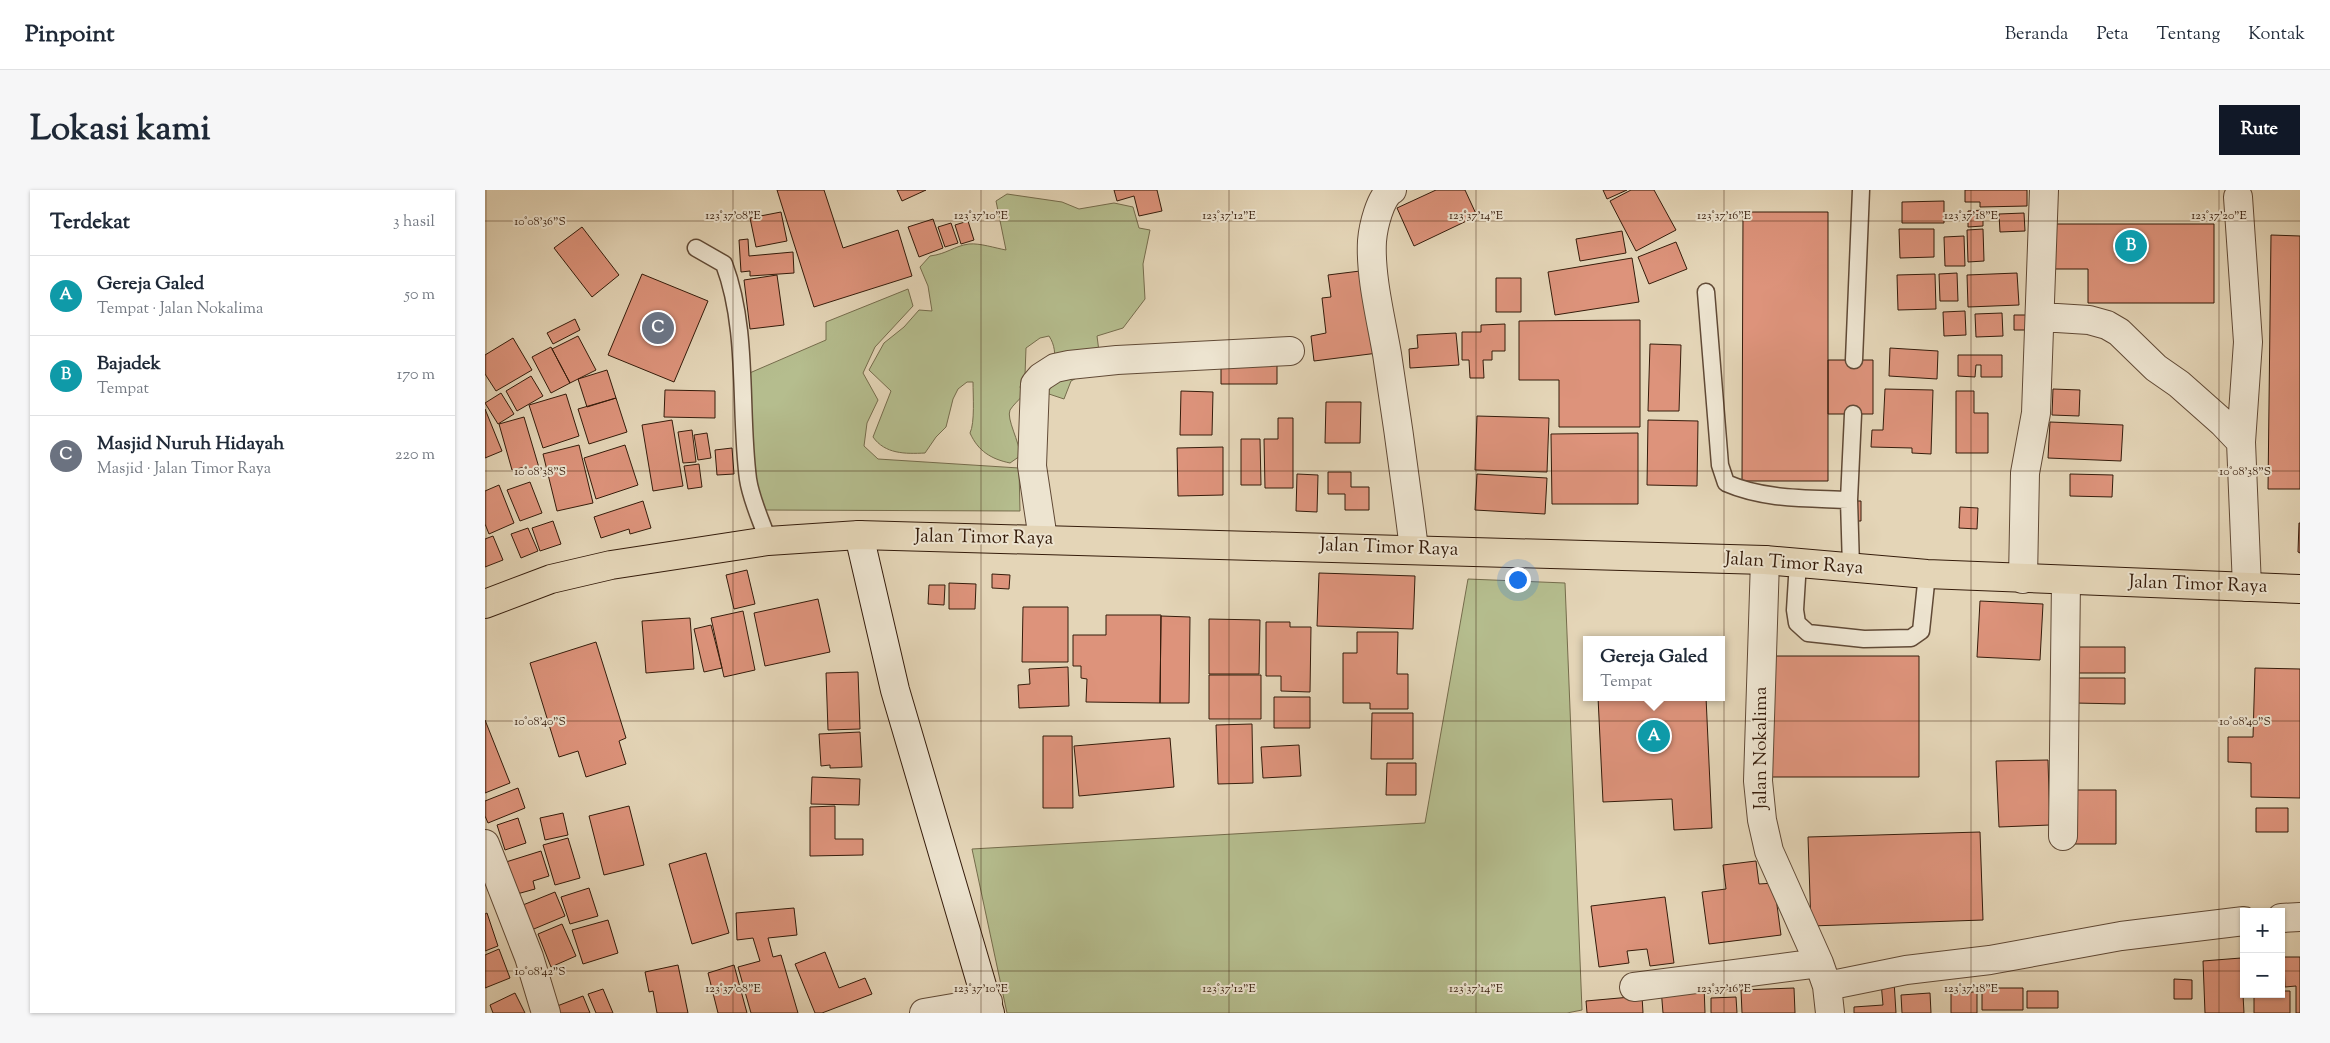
<!DOCTYPE html>
<html lang="id">
<head>
<meta charset="utf-8">
<style>
	body { margin:0; font-family:"Sorts Mill Goudy",serif; background:#f6f6f7; color:#1f2937 }
	.controls { position:absolute; right:15px; bottom:15px; display:grid; overflow:hidden; border-radius:0px; box-shadow:0 1px 4px #0004 }
	.controls button { width:45px; height:45px; display:grid; place-items:center; padding:0; border:0; border-bottom:1px solid #e0e1e3; background:#fff; color:#1f2937; font:25px sans-serif }
	.you { position:absolute; left:1032px; top:389px; width:18px; height:18px; margin:-12px; border:4px solid #fff; border-radius:50%; background:#1a73e8; box-shadow:0 0 0 8px #1a73e833 }
	.badge { display:grid; place-items:center; width:32px; height:32px; border-radius:50%; background:#111827; color:#fff; font-size:16px; font-weight:700 }
	.pin { position:absolute; translate:-50% -50%; border:2px solid #fff; box-shadow:0 1px 5px #0006 }
	.popup { position:absolute; left:1098px; top:446px; width:142px; height:65px; box-sizing:border-box; display:grid; place-content:center; border-radius:0px; background:#fff; filter:drop-shadow(0 1px 4px #0005); font-size:16px; white-space:nowrap; color:#747a83 }
	.popup b { font-size:19px; color:#1f2937 }
	.popup::after { content:''; position:absolute; left:50%; top:100%; margin-left:-10px; border:10px solid transparent; border-top-color:#fff }
	.list { margin:0; padding:0; list-style:none }
	h2 { display:flex; justify-content:space-between; align-items:center; height:65px; margin:0; padding:0 20px; font-size:21px }
	h2 small { font-size:16px; font-weight:400; color:#747a83 }
	.list li { display:grid; grid-template-columns:32px 1fr auto; gap:15px; align-items:center; box-sizing:border-box; height:80px; padding:0 20px; border-top:1px solid #e0e1e3 }
	.list b { display:block; font-size:19px; white-space:nowrap }
	.list p { margin:0; font-size:16px; white-space:nowrap; color:#747a83 }
	.list em { font-size:16px; font-style:normal; color:#747a83 }
	.map { position:relative; flex:none; width:1815px; height:823px; overflow:hidden; border-radius:0px }
	header { display:flex; align-items:center; gap:30px; box-sizing:border-box; height:70px; padding:0 25px; background:#fff; border-bottom:1px solid #e0e1e3 }
	header strong { font-size:24px }
	nav { display:flex; gap:28px; margin-inline-start:auto; font-size:18px }
	.intro { display:flex; align-items:center; justify-content:space-between; box-sizing:border-box; height:120px; padding:0 30px }
	h1 { margin:0; font-size:35px }
	.button { padding:12px 22px; border-radius:0px; background:#111827; color:#fff; font-size:18px; font-weight:700 }
	main { display:flex; gap:30px; padding:0 30px }
	aside { flex:1; background:#fff; border-radius:0px; box-shadow:0 1px 4px #0004 }
	.map>svg:first-child { display:block }
</style>
</head>
<body>
<header>
<strong>Pinpoint</strong>
<nav><a>Beranda</a><a>Peta</a><a>Tentang</a><a>Kontak</a></nav>
</header>
<div class="intro"><h1>Lokasi kami</h1><a class="button">Rute</a></div>
<main>
<aside>
<h2>Terdekat<small>3 hasil</small></h2>
<ul class="list">
<li><span class="badge" style="background:#0f9aa8">A</span><div><b>Gereja Galed</b><p>Tempat · Jalan Nokalima</p></div><em>50 m</em></li>
<li><span class="badge" style="background:#0f9aa8">B</span><div><b>Bajadek</b><p>Tempat</p></div><em>170 m</em></li>
<li><span class="badge" style="background:#6b7280">C</span><div><b>Masjid Nuruh Hidayah</b><p>Masjid · Jalan Timor Raya</p></div><em>220 m</em></li>
</ul>
</aside>
<div class="map">
<svg width="1815" height="823" viewBox="0 0 1815 823">
	<rect width="100%" height="100%" fill="#e4d5b7"/>
	<filter id="stains"><feTurbulence type="fractalNoise" baseFrequency=".004" numOctaves="4"/><feColorMatrix values="0 0 0 0 .2 0 0 0 0 .09 0 0 0 0 .02 0 0 0 .5 -.17"/></filter>
	<radialGradient id="worn" r=".72"><stop offset=".6" stop-color="#630" stop-opacity="0"/><stop offset="1" stop-color="#630" stop-opacity=".3"/></radialGradient>
	<path fill="#b5bd8e" stroke="#756c4c" d="M522,4L577,12L594,19L629,13L648,17L654,38L665,40L658,74L660,109L638,138L612,146L615,169L601,183L586,191L579,209L561,203C566,184 576,164 564,146L555,148L541,158L540,185L535,197L538,205C535,209 528,215 525,220C521,229 535,252 535,266L525,273C506,269 493,261 485,243C490,233 488,205 488,192H482L473,199L468,209L461,237L451,247L440,263C420,264 400,264 388,247L406,201L384,180L399,153L419,137L434,120L447,121L443,96L435,77L445,66C462,64 469,56 484,54C495,53 510,58 521,60L511,11Z
		M423,99L428,116L390,157L378,183L393,210L382,233L379,256L393,269L534,278L535,321L273,320L260,185L341,150V132Z
		M983,389L1080,393L1097,820L1082,823H522L487,659L940,633Z"/>
	<path fill="#dd937b" stroke="#351c0b" d="M292,0H339L358,58L413,40L427,86L329,117Z
		M412,0H441L417,11Z
		M629,0H672L677,21L654,26L649,6L632,11Z
		M951,0H980L992,26L929,56L912,18Z
		M1118,0H1142L1122,9Z
		M1146,0H1169L1191,40L1151,61L1125,11Z
		M1480,0H1542V16L1495,17V12H1480Z
		M1459,11V33H1417V12Z
		M1498,20V36L1483,37V21Z
		M296,22L302,51L271,57L265,28Z
		M1258,22H1343V291H1257Z
		M1539,23L1540,41L1515,42L1514,24Z
		M448,29L458,58L434,67L423,37Z
		M483,31L489,50L476,54L470,35Z
		M466,33L473,53L460,57L453,37Z
		M1564,34H1729V113H1603V79H1564Z
		M97,37L134,85L107,107L69,58Z
		M1414,39H1449V67L1415,68Z
		M1498,39L1499,71L1483,72L1482,40Z
		M1137,41L1141,63L1095,71L1091,49Z
		M1786,45L1815,46V299H1783Z
		M1479,46L1480,76H1460L1459,47Z
		M263,49L264,66L308,62L309,83L265,86V81L256,82L254,50Z
		M1191,52L1202,79L1164,94L1153,67Z
		M1147,68L1154,112L1070,125L1063,82Z
		M883,80L893,163L829,171L826,146L841,143L837,108L846,107L843,85Z
		M1472,83L1473,111H1455L1454,84Z
		M1532,83L1534,115L1483,117L1482,85Z
		M157,84L223,111L189,192L123,165Z
		M1450,84L1451,119L1413,120L1412,85Z
		M292,85L299,135L265,139L259,90Z
		M1011,88H1036V122H1011Z
		M1480,121L1481,145L1459,146L1458,122Z
		M1517,123L1518,146L1491,147L1490,124Z
		M1529,125H1544V140H1529Z
		M90,129L95,140L68,154L62,143Z
		M1155,130V237H1074V190H1034V131Z
		M1020,134V161H1007V170H998L999,188H985L984,170H977V142H996V135Z
		M971,143L974,175L925,178L924,159L933,158L932,145Z
		M93,146L111,180L85,193L67,159Z
		M28,148L47,180L11,201L0,184V165Z
		M1165,154L1196,155L1194,221H1163Z
		M66,157L85,193L66,203L47,167Z
		M1405,158L1453,161L1452,189L1404,186Z
		M1473,165H1517V187H1496V175H1491L1490,187L1473,186Z
		M792,168V194H736V169Z
		M1343,170H1388V224H1343Z
		M122,180L131,208L102,217L93,189Z
		M46,186L58,206L32,221L21,201Z
		M1400,199L1448,200L1446,264L1427,263V258L1386,257L1387,240H1398Z
		M1568,199L1595,200L1594,226L1567,225Z
		M180,200L230,201V228L179,227Z
		M696,201L728,202L727,245H695Z
		M1471,201H1489V223H1503V263H1471Z
		M16,203L29,224L13,234L0,213Z
		M81,204L94,246L58,258L44,215Z
		M131,208L142,242L104,254L93,219Z
		M841,212H876L875,253H840Z
		M0,219L17,261L0,268Z
		M992,226L1064,228L1062,282L990,280Z
		M39,227L55,281L42,285L40,277L27,280L14,234Z
		M793,228H808V298H780L779,249H793Z
		M187,230L198,296L168,301L157,235Z
		M1163,230L1213,231L1212,296L1162,295Z
		M1565,232L1638,235L1636,271L1563,268Z
		M207,240L211,272L198,273L193,242Z
		M222,243L226,268L213,270L209,245Z
		M1153,243V314H1067L1066,244Z
		M756,249H775L776,295H756Z
		M94,255L108,313L72,321L58,264Z
		M140,255L153,295L111,309L99,268Z
		M738,257V305L693,306L692,258Z
		M247,258L249,284L232,285L230,260Z
		M214,274L217,297L203,299L199,276Z
		M843,282H866V297H884V320H860V304H843Z
		M812,284L833,285L832,322L811,321Z
		M992,284L1062,288L1060,324L990,320Z
		M1585,284L1628,285L1627,307L1585,306Z
		M45,292L57,323L35,331L22,300Z
		M14,295L29,333L4,344L0,334V301Z
		M158,311L166,338L145,344L144,339L116,348L109,327Z
		M1367,311H1376V331H1366Z
		M1475,317L1493,318L1492,339L1474,338Z
		M68,331L76,354L55,361L47,338Z
		M1814,333H1815V363L1813,362Z
		M43,338L53,361L36,368L26,344Z
		M8,346L18,370L0,377V349Z
		M262,380L270,414L249,419L241,385Z
		M834,383L930,386L928,439L832,436Z
		M507,384L525,385L524,399L507,398Z
		M464,393L491,394L490,419H464Z
		M444,395H460L459,415L443,414Z
		M333,409L345,462L280,476L269,423Z
		M1495,411L1558,414L1555,470L1492,467Z
		M538,417H583V472H537Z
		M258,421L270,480L239,487L226,428Z
		M621,425H676L675,513L601,512L602,489L596,488V476H588V445H621Z
		M676,426L705,427L704,513H675Z
		M205,428L209,479L161,483L157,431Z
		M724,429L775,430L774,484H724Z
		M781,432H805V437H826L825,502L796,501V486H781Z
		M226,435L237,478L219,482L209,439Z
		M872,442H913L912,484H923V519H885V513H858V463H872Z
		M111,452L141,548L134,551L141,574L101,587L93,561L74,567L45,473Z
		M1591,457H1640V483H1590Z
		M1281,466H1434V587H1281Z
		M583,477L584,516L534,518L533,495L545,494L544,479Z
		M1770,478L1815,479V608L1766,607V573L1743,572V547H1768Z
		M373,482L375,539L343,540L341,483Z
		M724,485H776V529H724Z
		M1590,488H1640V514L1589,513Z
		M789,507H825V538H789Z
		M1113,507H1221L1227,638L1189,640L1187,609L1118,612Z
		M887,523H928V569H886Z
		M0,530L25,593L0,603Z
		M767,534L768,593L733,594L731,535Z
		M375,542L377,577L345,578V575L336,576L334,544Z
		M558,546H587L588,618H558Z
		M685,548L689,597L594,606L589,556Z
		M814,555L816,586L778,588L776,557Z
		M1563,570L1565,635L1514,637L1511,571Z
		M902,573H931V605H901Z
		M327,587L375,589L374,615L326,614Z
		M33,598L40,618L3,633L0,626V611Z
		M1586,600H1631V654H1586Z
		M144,616L159,675L119,685L104,626Z
		M350,616V649H378V665L325,666V617Z
		M1771,618H1803V642H1771Z
		M78,623L83,645L60,650L55,628Z
		M33,628L41,653L20,660L12,635Z
		M1495,642L1498,730L1326,736L1323,647Z
		M83,648L95,688L70,695L58,655Z
		M56,661L64,686L48,691L50,699L32,704L21,672Z
		M221,663L244,743L207,754L184,674Z
		M1271,671L1274,694L1289,693L1296,745L1224,754L1217,702L1241,699L1238,675Z
		M104,698L113,726L85,734L76,707Z
		M70,702L80,726L44,741L33,717Z
		M1180,707L1189,773L1165,776L1162,759L1142,761L1144,773L1114,777L1106,716Z
		M309,718L312,745L283,748L288,767L296,765L313,823H266L253,777L275,771L268,748L252,750L251,723Z
		M2,723L13,756L0,761V724Z
		M123,730L133,763L98,774L87,740Z
		M77,734L91,766L66,777L53,744Z
		M14,759L25,788L0,798V765Z
		M340,762L354,798L380,788L387,804L337,823H330L310,774Z
		M1799,767H1815V823H1811V796L1800,797Z
		M1756,768L1759,823H1720L1718,771Z
		M193,775L203,823H172L168,801L164,802L160,782Z
		M249,775L262,823H233L223,783Z
		M1689,789L1707,790V809H1689Z
		M1409,791L1411,823H1369V817L1398,815L1396,792Z
		M1219,795L1220,823H1178L1176,798Z
		M1309,798L1310,823H1257L1256,800Z
		M1497,798H1538V820H1497Z
		M118,799L128,823H111L103,804Z
		M1542,801H1573V818H1542Z
		M1796,801H1805V823H1769V804H1796Z
		M1466,802H1492V823H1466Z
		M30,803L40,823H8L5,815Z
		M1445,803L1446,823H1417L1416,805Z
		M98,806L105,823H69L67,818Z
		M1157,806L1158,823H1102L1101,811Z
		M1251,807L1252,823H1226V808Z"/>
	<g fill="none" stroke-linecap="round" stroke-linejoin="round">
		<g stroke="#614a36" stroke-width="19">
			<path id="lane" d="M211,58L239,74C264,140 254,220 263,289C266,310 277,332 283,351
				M1221,102L1235,275L1241,293C1280,310 1323,308 1364,310L1366,377
				M1369,170L1376,0
				M1364,310L1368,224
				M1313,372L1310,420L1312,433L1323,443L1379,449L1426,448L1436,441L1442,384"/>
		</g>
		<g stroke="#614a36" stroke-width="30">
			<path id="street" d="M907,0C895,6 888,38 887,51C885,86 896,129 902,164C912,229 921,294 929,359
				M1753,7L1763,152L1756,252
				M1556,127L1604,130L1622,135L1634,142L1671,178L1694,194L1738,233L1756,252L1762,397
				M558,349L547,276L550,194L556,187L570,178L584,175L632,170L805,161
				M1280,370L1273,591L1277,630L1284,661L1334,773L1342,796L1345,823
				M1538,389L1540,283L1551,223L1559,0
				M1578,646L1581,390
				M0,654L44,767L61,823
				M1796,728L1815,727
				M1342,796L1421,780L1505,770L1636,746L1759,731
				M1149,797L1334,773
				M439,823L503,812"/>
		</g>
		<g stroke="#351c0b" stroke-width="30">
			<path id="secondary" d="M374,345L410,500L505,823"/>
		</g>
		<g stroke="#351c0b" stroke-width="30">
			<path id="highway" d="M0,414L66,389L126,375L283,351L374,345L1280,370L1442,384L1815,399"/>
		</g>
		<use href="#lane" stroke="#ede4d0" stroke-width="16"/>
		<use href="#street" stroke="#ede4d0" stroke-width="28"/>
		<use href="#secondary" stroke="#ede4d0" stroke-width="28"/>
		<use href="#highway" stroke="#e4d5b7" stroke-width="28"/>
	</g>
	<path fill="none" stroke="#351c0b" stroke-width="1" stroke-opacity="0.45" d="M1,0V823M248,0V823M496,0V823M744,0V823M991,0V823M1239,0V823M1486,0V823M1734,0V823M0,31H1815M0,281H1815M0,531H1815M0,781H1759M1796,781H1815"/>
	<g text-anchor="middle" dominant-baseline="central" stroke-width="4" stroke-linejoin="round" paint-order="stroke">
		<g font-size="19" fill="#351c0b" stroke="#ede4d0">
			<text transform="translate(499 348) rotate(1)">Jalan Timor Raya</text>
			<text transform="translate(904 358) rotate(2)">Jalan Timor Raya</text>
			<text transform="translate(1309 374) rotate(4)">Jalan Timor Raya</text>
			<text transform="translate(1713 395) rotate(2)">Jalan Timor Raya</text>
			<text transform="translate(1276 558) rotate(-90)">Jalan Nokalima</text>
		</g>
	</g>
	<g font-size="12" text-anchor="middle" fill="#351c0b" stroke="#ede4d0" stroke-width="4" stroke-linejoin="round" paint-order="stroke">
		<text x="248" y="29">123°37'08"E</text>
		<text x="496" y="29">123°37'10"E</text>
		<text x="744" y="29">123°37'12"E</text>
		<text x="991" y="29">123°37'14"E</text>
		<text x="1239" y="29">123°37'16"E</text>
		<text x="1486" y="29">123°37'18"E</text>
		<text x="1734" y="29">123°37'20"E</text>
		<text x="55" y="35">10°08'36"S</text>
		<text x="55" y="285">10°08'38"S</text>
		<text x="1760" y="285">10°08'38"S</text>
		<text x="55" y="535">10°08'40"S</text>
		<text x="1760" y="535">10°08'40"S</text>
		<text x="55" y="785">10°08'42"S</text>
		<text x="248" y="802">123°37'08"E</text>
		<text x="496" y="802">123°37'10"E</text>
		<text x="744" y="802">123°37'12"E</text>
		<text x="991" y="802">123°37'14"E</text>
		<text x="1239" y="802">123°37'16"E</text>
		<text x="1486" y="802">123°37'18"E</text>
	</g>
	<rect width="100%" height="100%" filter="url(#stains)"/>
	<rect width="100%" height="100%" fill="url(#worn)"/>
</svg>
<div class="controls">
<button>+</button>
<button>−</button>
</div>
<div class="you"></div>
<div class="pin badge" style="left:1169px;top:546px;background:#0f9aa8">A</div>
<div class="popup"><b>Gereja Galed</b>Tempat</div>
<div class="pin badge" style="left:1646px;top:56px;background:#0f9aa8">B</div>
<div class="pin badge" style="left:173px;top:138px;background:#6b7280">C</div>
</div>
</main>
</body>
</html>
